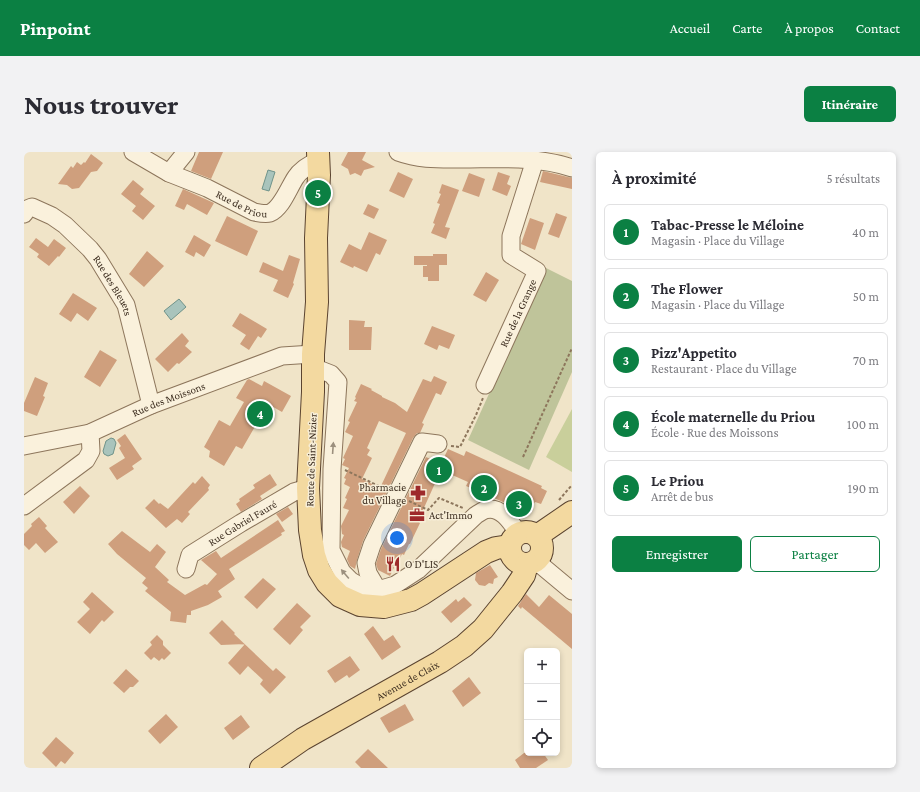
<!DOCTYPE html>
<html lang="fr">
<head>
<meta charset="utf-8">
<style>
	body { margin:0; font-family:"Crimson Pro",serif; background:#f2f2f3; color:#2b2b33 }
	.controls { position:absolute; right:12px; bottom:12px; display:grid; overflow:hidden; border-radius:6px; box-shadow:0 2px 6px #0003 }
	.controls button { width:36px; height:36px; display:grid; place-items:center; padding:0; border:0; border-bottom:1px solid #e1e1e2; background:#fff; color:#2b2b33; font:20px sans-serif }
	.you { position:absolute; left:373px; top:386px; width:14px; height:14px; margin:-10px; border:3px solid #fff; border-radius:50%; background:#1a73e8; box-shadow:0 0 0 6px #1a73e833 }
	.badge { display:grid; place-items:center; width:26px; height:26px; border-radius:50%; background:#0b8043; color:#fff; font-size:13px; font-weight:700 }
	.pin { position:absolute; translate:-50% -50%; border:2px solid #fff; box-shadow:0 1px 4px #0006 }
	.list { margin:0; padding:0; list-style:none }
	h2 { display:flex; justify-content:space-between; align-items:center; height:52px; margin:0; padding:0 16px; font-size:17px }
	h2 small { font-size:13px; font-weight:400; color:#7c7c81 }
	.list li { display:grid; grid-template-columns:26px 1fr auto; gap:12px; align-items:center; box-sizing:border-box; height:56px; margin:0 8px 8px; padding:0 8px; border:1px solid #e1e1e2; border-radius:6px }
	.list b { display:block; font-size:15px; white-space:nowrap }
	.list p { margin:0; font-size:13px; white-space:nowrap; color:#7c7c81 }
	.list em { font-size:13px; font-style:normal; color:#7c7c81 }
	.actions { display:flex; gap:8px; padding:12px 16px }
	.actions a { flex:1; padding:9px 0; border:1px solid #0b8043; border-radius:6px; text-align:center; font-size:14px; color:#0b8043 }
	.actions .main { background:#0b8043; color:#fff }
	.icon { flex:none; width:22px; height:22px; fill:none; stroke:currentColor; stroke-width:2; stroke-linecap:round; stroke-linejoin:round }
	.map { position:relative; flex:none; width:548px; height:616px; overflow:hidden; border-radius:6px }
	header { display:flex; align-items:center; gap:24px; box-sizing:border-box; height:56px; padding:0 20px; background:#0b8043; color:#fff }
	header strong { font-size:19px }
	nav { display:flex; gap:22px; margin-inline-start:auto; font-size:14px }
	.intro { display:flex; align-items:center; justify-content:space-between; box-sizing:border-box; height:96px; padding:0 24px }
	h1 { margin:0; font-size:28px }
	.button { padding:10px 18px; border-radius:6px; background:#0b8043; color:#fff; font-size:14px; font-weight:700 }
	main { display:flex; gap:24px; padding:0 24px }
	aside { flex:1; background:#fff; border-radius:6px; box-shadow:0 2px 6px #0003 }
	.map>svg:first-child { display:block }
</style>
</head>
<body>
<header>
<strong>Pinpoint</strong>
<nav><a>Accueil</a><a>Carte</a><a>À propos</a><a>Contact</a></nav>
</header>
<div class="intro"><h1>Nous trouver</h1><a class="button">Itinéraire</a></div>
<main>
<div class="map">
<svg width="548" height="616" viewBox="0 0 548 616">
	<rect width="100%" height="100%" fill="#f0e4c8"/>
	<path fill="#c9cf9b" d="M548,257V320L522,305Z"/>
	<path fill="#bfc49a" d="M522,116L548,129V220L505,318L444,288Z"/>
	<path fill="#a9c4bc" stroke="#6f938a" d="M244,18L251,20L245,39L238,37Z
		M155,147L162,155L147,168L140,159Z
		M87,286L90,287L92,291L89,302L84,304L80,302L79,299L82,289Z"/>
	<path fill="#cf9f7d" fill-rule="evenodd" d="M175,0H199L187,27L167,19Z
		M324,0H342L338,8L351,15L340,18L337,24L331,21L326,23L324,17L317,13Z
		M67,2L79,11L73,19L67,20L55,36L48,37L43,33L34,32L47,14L49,16L53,10L57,13L60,10L61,11Z
		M519,19L548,26V37L516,30Z
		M374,20L389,27L380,46L365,39Z
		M474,20L486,24L483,32L487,34L483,44L468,38Z
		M445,21L461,27L455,45L438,39Z
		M109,28L120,37L116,42L131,54L119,68L108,59L112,54L97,42Z
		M418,32L435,38L421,75L426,76L422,87L407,81L411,72L409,71L416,52L413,51L417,42L415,41Z
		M159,37L190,51L183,63L163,52L160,58L151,54Z
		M344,52L355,57L350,67L339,62Z
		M532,61L543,65L535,86L524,82Z
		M203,64L234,79L223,104L191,89Z
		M506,66L520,71L511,98L497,92Z
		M345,80L363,88L356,103L352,101L343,120L330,114L329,116L316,110L325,92L337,98Z
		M170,83L187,93L180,105L172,100L170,105L161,100Z
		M12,86L24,95L30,87L42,96L35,105L34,104L25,114L13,105L15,102L5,95Z
		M123,99L140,114L120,135L105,122Z
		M409,102H423V113H415V129H404V125H399V114H403V113H390V104H409Z
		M265,103L276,107L269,131L270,132L264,146L249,139L254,128L235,120L239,110L259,119Z
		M462,120L475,128L462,150L449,143Z
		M49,141L73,156L64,169L53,161L47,170L35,162Z
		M216,161L243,177L237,186L234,184L225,198L216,192L222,183L208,174Z
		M325,168L341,169L340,175H348L347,198H325Z
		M408,174L431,183L425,197L415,193L413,198L400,192Z
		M158,181L165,189L161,194L168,200L155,212L153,211L144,220L131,207Z
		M76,198L93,208L76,235L60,225Z
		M410,224L423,230L417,243L412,241L398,271L400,272L396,281H393L389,286L339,389L333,408L331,417L326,414L323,407L326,399L318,395L317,390L320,383L318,382L317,374L325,358L319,356L323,347L321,346L326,335L320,332L322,327L320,326L325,316L318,313L321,307L319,306L329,284L321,280L326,270L324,269L333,250L330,249L332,246L331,245L337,232L348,237L347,238L358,244V245L371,251L383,260L399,227L407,230ZM355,269L382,281L356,336L338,327L348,306L343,303L346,298L343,296Z
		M11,225L24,231L19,244L21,245L13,264L0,259V251Z
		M225,227L238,234L240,229L267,244L258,260L244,252L218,297L212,294L200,314L185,305L186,299L180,295L195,268L206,274L220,250L212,246L223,228Z
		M101,282L118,307L108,314L110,317L93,328L85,316L101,306L95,296L97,294L93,288Z
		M424,297L440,304L442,299L518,334L517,336L523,339L517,352L511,350L509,353L504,351L500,359L442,334L444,330L417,318L399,358L400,359L395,370L396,371L386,392H385L380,403L378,402L375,408L374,407L366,424L354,418L352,412L357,397L402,305L417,312Z
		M246,322L253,333L236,344L238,347L217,360L212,352L216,349L215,347L231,336L229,333Z
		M178,324L186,333L184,336L185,338L164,360L166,362L158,371L153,367L142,376L121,356L130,347L135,352L136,351L144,357L169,330L171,332Z
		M56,334L66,344L50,362L39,350Z
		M264,355L269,362L258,370L252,362Z
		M15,365L23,374L21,376L34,390L21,401L12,391L5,398L0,393V382L8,374L7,372Z
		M254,368L261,379L257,381L258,383L205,417L211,427L194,439L198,445L184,453L167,459V463H163L162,471L146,469L147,460L121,439L124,436L118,431L122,426L93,402L84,392L98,379L126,400L133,392L142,400L131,415L145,428L143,430L161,443L181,432L183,433L193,422L177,408L192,399L197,406Z
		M466,413L474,425L470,427L469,432L465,431L461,434L455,433L451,428L452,421Z
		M239,426L252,437L233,457L220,445Z
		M68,440L90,460L80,470L78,468L66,482L53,470L66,457L59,450Z
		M502,442L515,455L525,443L548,462V497L498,455L497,457L494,454Z
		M440,445L448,453L427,471L417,460L432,447L434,450Z
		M273,451L287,464L276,475L279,478L266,493L249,477Z
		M198,468L211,481L210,482L249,519L252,516L262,525L246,542L236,532L239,528L224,514L216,523L204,511L221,492L197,493L185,481Z
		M349,474L360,489L369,483L377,495L358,508L340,482Z
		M133,483L139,489V493L147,501L140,508L138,506L135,509L130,505L127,508L120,501L128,493L126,490Z
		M326,504L336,518L325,526L323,523L311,531L303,519Z
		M102,517L115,529L109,535H106L100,541L89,531Z
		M445,525L457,541L439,555L428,539Z
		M381,552L390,568L365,581L356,566Z
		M142,562L154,575L136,592L124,579Z
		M217,563L226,575L209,588L200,576Z
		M32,585L50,601L41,612L37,609L32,615L18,601Z
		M344,597L364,616H337L331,610Z
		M500,601H519L524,608L512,616H496L491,608Z"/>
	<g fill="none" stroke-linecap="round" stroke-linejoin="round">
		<g stroke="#8d765c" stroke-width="19">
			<g id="minor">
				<path id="s1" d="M109,0L145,21L183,36L230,60C235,61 242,62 246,61C258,56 265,35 272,25C277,17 286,13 294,8"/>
				<path d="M374,0C396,8 415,7 438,7C475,7 513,4 548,16"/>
				<path d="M145,21L162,0"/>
				<path id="s2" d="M0,62L3,57L8,55L28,64L41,73L66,97L74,107L102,153L127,253"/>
				<path d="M289,215L307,222L314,230L308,317L307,398L318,420L327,429L341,437L354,438L371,433L394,418L452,363C454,362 458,359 461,358C476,353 487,370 494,381"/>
				<path id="s3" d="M461,233L513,119L487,103V84L511,8"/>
				<path id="s4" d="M0,294L66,281L127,253L258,204L289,202"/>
				<path d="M0,354L62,308L67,299L66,281"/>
				<path d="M512,409L548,439"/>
				<path id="s5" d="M162,417L166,403L217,371L270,340L284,336"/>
				<path d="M354,438L344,421L342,411L348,393L398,290L414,292"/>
			</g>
		</g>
		<g stroke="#5b4430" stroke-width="24">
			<g id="major">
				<path d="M294,0L295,23L292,86L293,150L289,202V240L284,336L286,378L290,403L295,418L303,431L316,444L336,453L360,455L387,448L398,442L462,400L472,396L485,394"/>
				<circle cx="502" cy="396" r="16"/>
				<path d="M513,384L548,360"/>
				<path id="s6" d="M237,616L279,587L416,510L440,494L459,477L488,441L500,423L503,412"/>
			</g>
		</g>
		<path stroke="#8d765c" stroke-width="2" stroke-dasharray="3 2" stroke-linecap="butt" d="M427,294L436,295L452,263L459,246
			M499,305L548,196
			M321,318L359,336
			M535,348L548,333
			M385,349L404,358L415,346L439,356"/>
		<use href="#minor" stroke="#faf1dc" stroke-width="17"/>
		<use href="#major" stroke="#f3d9a0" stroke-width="22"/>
	</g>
	<defs><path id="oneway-solid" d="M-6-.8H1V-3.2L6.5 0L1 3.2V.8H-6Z"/></defs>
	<g fill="#9c907e">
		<use href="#oneway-solid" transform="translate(309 296) rotate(-86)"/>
		<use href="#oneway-solid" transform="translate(321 422) rotate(-130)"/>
	</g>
	<defs>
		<g id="pharmacy-bare" transform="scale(1.2)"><path d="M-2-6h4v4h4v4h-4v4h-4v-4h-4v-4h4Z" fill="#9e2a2b" stroke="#f7eed8" stroke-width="2.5" paint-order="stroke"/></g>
		<g id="office-bare" transform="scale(1.2)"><path d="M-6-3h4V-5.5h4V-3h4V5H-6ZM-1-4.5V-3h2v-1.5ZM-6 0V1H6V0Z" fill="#9e2a2b" stroke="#f7eed8" stroke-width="2.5" paint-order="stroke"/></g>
		<g id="restaurant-bare" transform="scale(1.2)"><path d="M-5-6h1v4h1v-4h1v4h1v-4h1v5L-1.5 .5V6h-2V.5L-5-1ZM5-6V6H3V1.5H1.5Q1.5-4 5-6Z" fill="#9e2a2b" stroke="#f7eed8" stroke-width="2.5" paint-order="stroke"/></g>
	</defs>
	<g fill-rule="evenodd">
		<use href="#pharmacy-bare" x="394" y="341"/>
		<use href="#office-bare" x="393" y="363"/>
		<use href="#restaurant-bare" x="369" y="412"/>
	</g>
	<g text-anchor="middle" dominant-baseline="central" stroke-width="3" stroke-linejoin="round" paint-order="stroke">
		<g font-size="11" fill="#3d2e20" stroke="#f7eed8">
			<text stroke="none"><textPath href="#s1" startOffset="121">Rue de Priou</textPath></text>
			<text stroke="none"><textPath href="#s2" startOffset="127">Rue des Bleuets</textPath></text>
			<text stroke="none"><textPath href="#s3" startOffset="79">Rue de la Grange</textPath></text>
			<text stroke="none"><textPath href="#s4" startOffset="153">Rue des Moissons</textPath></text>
			<text transform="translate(287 308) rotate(-88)">Route de Saint-Nizier</text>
			<text stroke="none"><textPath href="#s5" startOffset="76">Rue Gabriel Fauré</textPath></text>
			<text stroke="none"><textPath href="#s6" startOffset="171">Avenue de Claix</textPath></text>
		</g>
		<g font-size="11" fill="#3d2e20" stroke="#f7eed8" text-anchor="start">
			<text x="382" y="335" text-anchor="end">Pharmacie<tspan x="382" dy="13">du Village</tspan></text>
			<text x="405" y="363">Act'Immo</text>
			<text x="381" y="412">O D'LIS</text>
		</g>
	</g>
</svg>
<div class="controls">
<button>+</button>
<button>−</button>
<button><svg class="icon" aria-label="locate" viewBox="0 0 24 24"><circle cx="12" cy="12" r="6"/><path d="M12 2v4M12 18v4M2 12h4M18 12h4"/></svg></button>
</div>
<div class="you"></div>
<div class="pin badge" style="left:415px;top:318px">1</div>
<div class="pin badge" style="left:460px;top:336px">2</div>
<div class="pin badge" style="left:495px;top:352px">3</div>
<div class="pin badge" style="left:236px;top:262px">4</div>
<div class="pin badge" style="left:294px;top:41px">5</div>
</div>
<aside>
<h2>À proximité<small>5 résultats</small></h2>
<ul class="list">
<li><span class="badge">1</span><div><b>Tabac-Presse le Méloine</b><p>Magasin · Place du Village</p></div><em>40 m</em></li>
<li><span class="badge">2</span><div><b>The Flower</b><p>Magasin · Place du Village</p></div><em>50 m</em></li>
<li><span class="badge">3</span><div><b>Pizz'Appetito</b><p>Restaurant · Place du Village</p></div><em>70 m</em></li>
<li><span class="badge">4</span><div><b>École maternelle du Priou</b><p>École · Rue des Moissons</p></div><em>100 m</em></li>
<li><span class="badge">5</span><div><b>Le Priou</b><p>Arrêt de bus</p></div><em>190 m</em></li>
</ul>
<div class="actions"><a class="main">Enregistrer</a><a>Partager</a></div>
</aside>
</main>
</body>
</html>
